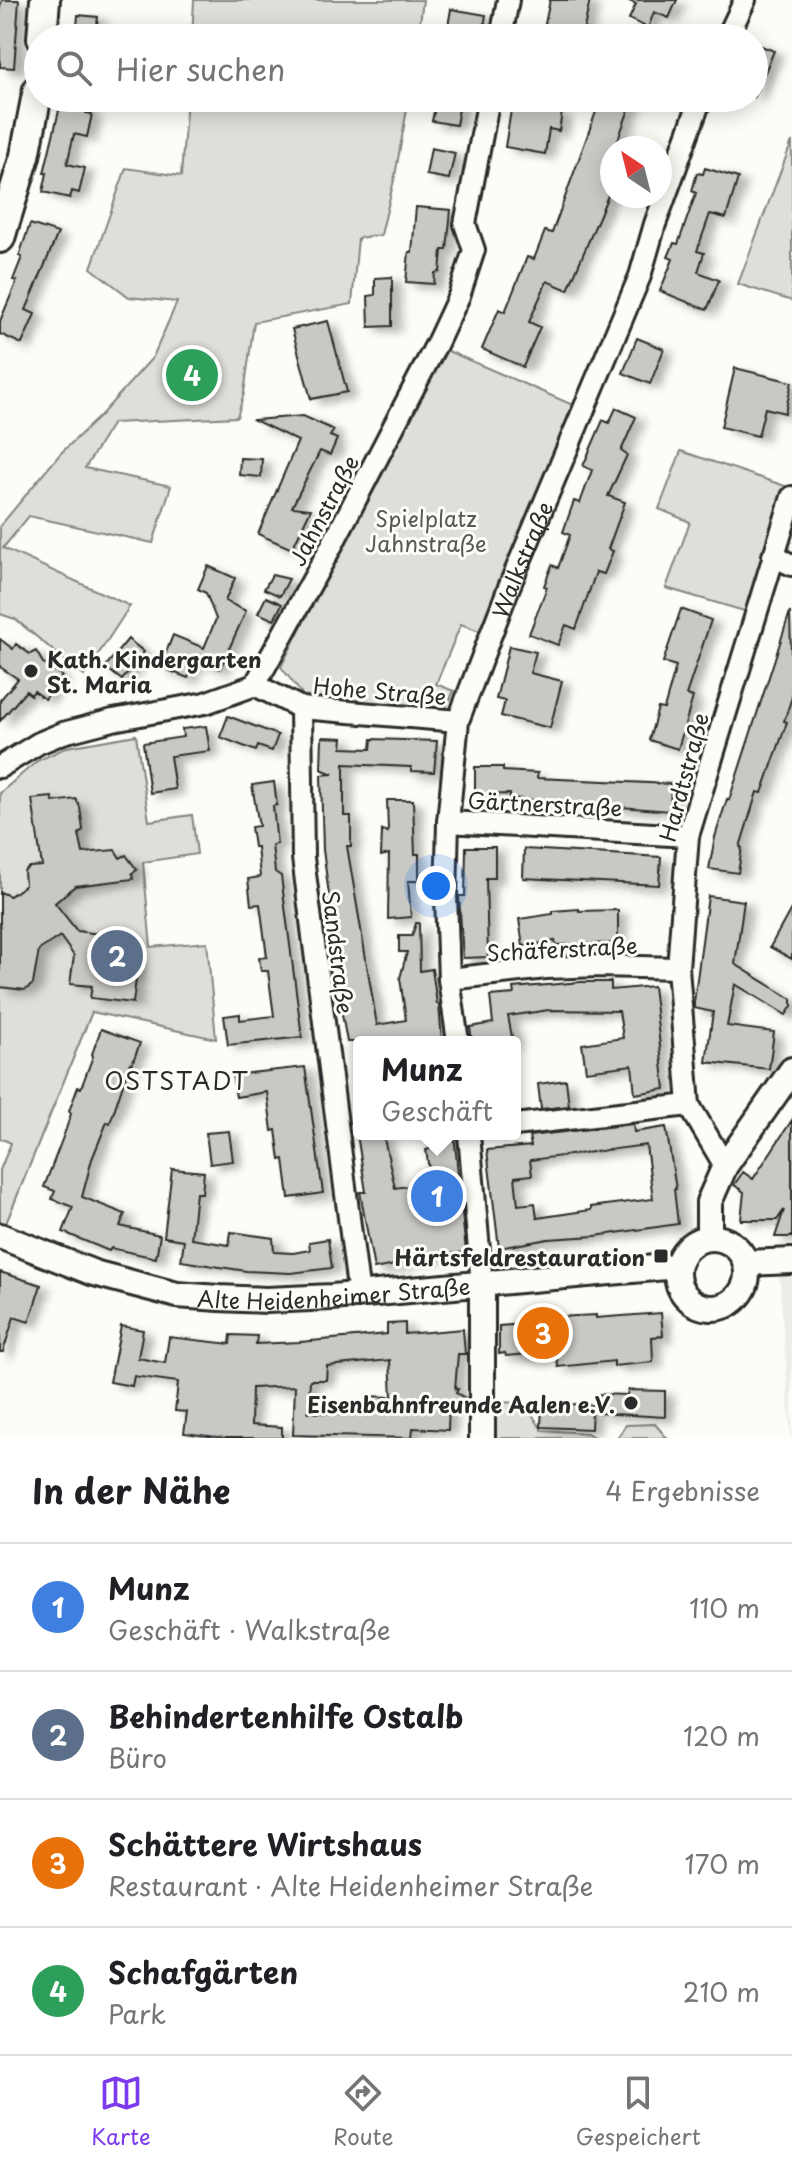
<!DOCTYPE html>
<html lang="de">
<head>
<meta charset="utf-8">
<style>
	body { margin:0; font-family:"Playpen Sans",sans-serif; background:#f2f2f2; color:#202124 }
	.compass { position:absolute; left:600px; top:136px; width:72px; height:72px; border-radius:50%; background:#fff; box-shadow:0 4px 20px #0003; rotate:325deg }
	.you { position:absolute; left:436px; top:886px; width:28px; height:28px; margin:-20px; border:6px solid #fff; border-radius:50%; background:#1a73e8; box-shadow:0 0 0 12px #1a73e833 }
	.badge { display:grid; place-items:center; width:52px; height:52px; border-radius:50%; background:#7c3aed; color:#fff; font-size:26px; font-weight:700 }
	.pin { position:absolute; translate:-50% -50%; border:4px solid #fff; box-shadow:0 2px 8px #0006 }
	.popup { position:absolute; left:353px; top:1036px; width:168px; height:104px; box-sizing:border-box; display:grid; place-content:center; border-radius:8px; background:#fff; filter:drop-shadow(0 2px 6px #0005); font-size:26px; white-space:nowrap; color:#757577 }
	.popup b { font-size:30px; color:#202124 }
	.popup::after { content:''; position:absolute; left:50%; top:100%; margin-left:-16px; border:16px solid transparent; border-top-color:#fff }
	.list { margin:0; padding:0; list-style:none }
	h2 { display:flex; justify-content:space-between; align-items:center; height:104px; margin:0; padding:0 32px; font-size:34px }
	h2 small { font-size:26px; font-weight:400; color:#757577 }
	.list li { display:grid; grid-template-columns:52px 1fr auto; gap:24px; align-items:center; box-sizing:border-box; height:128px; padding:0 32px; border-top:2px solid #e0e0e0 }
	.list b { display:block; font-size:30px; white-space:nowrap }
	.list p { margin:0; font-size:26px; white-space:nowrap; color:#757577 }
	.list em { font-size:26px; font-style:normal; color:#757577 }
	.icon { flex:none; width:44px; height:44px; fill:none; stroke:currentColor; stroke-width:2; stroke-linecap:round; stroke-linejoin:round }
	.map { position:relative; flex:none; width:792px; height:1438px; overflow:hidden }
	.search { position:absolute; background:#fff; box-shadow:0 4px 20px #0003; left:24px; right:24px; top:24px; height:88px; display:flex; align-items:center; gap:20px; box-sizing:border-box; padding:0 28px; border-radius:44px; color:#757577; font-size:30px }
	.sheet { height:616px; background:#fff }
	nav { display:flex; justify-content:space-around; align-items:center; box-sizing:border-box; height:112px; border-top:2px solid #e0e0e0; background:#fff; font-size:22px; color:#757577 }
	nav a { display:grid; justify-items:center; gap:4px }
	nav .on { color:#7c3aed }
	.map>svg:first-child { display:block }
</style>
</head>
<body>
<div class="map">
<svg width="792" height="1438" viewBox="0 0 792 1438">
	<defs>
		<filter id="shadow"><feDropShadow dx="9" dy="5" stdDeviation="4" flood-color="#0004"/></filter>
	</defs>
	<rect width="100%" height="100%" fill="#fdfcf7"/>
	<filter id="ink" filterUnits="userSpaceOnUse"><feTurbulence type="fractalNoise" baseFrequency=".0125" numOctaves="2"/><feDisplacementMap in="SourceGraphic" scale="16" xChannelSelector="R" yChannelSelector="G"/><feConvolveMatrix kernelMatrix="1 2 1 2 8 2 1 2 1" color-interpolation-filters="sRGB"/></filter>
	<g filter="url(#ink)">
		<path fill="#edece8" d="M779,1271H792V1438H791Z"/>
		<path fill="#dfdeda" stroke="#858482" stroke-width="2" d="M194,0H423L418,38H192Z
			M187,98H409L395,176L381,235L358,238L352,304L254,322L244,393L237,417L113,423L85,468L171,486L153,543L29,516L3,548L130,606L84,676L15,619L0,614V526L60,454L100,416L153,357L177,302L129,297L91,268L126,168L181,176Z
			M792,141V301L738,284Z
			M441,348L573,405L479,631L461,624L436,684L454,691L447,706L435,709L308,702L281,667Z
			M681,451L791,488L751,613L666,588L690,522L659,509Z
			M136,735L149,821L192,815L197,854L143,862L151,947L207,942L216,1039L92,1012L5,1226L0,1225V1170L11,1143L0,1138V793L37,761L67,747Z
			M493,1402L525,1403L542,1430L587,1433L595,1438H492Z
			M655,1424L667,1438H617L626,1425Z"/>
		<path fill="#c9c8c4" stroke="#2b2b2b" stroke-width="2" fill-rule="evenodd" filter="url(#shadow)" d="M2,0H19L14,68L0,67V7Z
			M550,0H590L582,38H542Z
			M627,0H677L669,18L654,12L648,28L629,19L636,4Z
			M451,9L486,15L482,38H446Z
			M78,15L98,17L96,32H92L91,38H76Z
			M754,43L774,51L754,98Z
			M62,98H88L86,113L92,114L87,137L74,134L67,164L85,168L79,193L72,191L70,198L43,192L47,173H44Z
			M437,98H461L456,125L432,121Z
			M601,98H633L615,148H612L608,169L612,170V186L568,290L547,281L529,322L540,327L523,367L482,349L499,309L505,312L527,257L534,259L545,231L552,233Z
			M512,104L562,112L559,131L549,129L545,154L505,147Z
			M431,148L455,153L449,179L426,175Z
			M705,168L738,178L726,218L710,214L697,251L704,253L698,272L719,280L707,310L660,291L673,259L668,257L674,243L678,244L696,193L692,191L697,173L703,174Z
			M416,207L451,210L447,250H442L440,272L435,273L434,284L406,282L409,252H412Z
			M30,224L58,233L26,310L35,314L22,344L0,334V321L17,281L13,280L22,257L19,256Z
			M392,277V326L369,327L368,296L375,295V278Z
			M328,321L347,392L311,399L292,329Z
			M637,338L664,349L650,384L623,373Z
			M735,368L792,382L785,413L765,408L758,436L721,427Z
			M616,408L636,417L621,451L627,455L608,496L625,502L608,549L613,551L604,574L596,572L576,629L566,625L558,645L529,634L547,587L544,586L552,565L558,568L570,535L563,532L574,501L580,503L592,470L583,466L603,420L609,423Z
			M303,416L334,430L330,436L337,439L330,455L320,451L292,507L311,509L292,549L258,534L298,441L254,420Z
			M240,458L262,459L261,477L239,475Z
			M208,566L235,578L225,601L246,611L220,669L196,659L188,678L160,667L173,635L204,648L216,619L206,593L198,589Z
			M272,575L289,579L280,596L264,589Z
			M266,597L282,604L274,620L258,613Z
			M681,609L711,620L686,695L693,697L678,749L649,740L658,708L664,709L676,666L663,662Z
			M790,612L792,697L784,721L787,722L762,793L757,792L740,847L742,848L738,873L709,869L715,837L727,799L729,800Z
			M0,639L13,649L16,644L30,654L36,651L43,663L62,676L45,699L34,691L31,695L26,691L0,721V700L18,679L0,667Z
			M128,639L144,652L122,680L105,667Z
			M509,646L536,652L530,673L562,681L550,728L501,716L505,701L496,699Z
			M228,716L278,735L272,751L258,746L256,751L220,737Z
			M206,726L210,751L170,756L175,789L150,793L143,743L183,737L182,729Z
			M322,737L343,738L342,748L371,749L372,739L437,741L434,772L411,771V767L344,764V816H351V846H347L377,1025L406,1020L400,978L407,952H399V936H412L416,923H419L420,971L432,969L437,1004H439L442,1042H347L338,992H342L323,850L321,775L333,774L321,769Z
			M475,767H503V771L538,773L537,778L671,784L670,811L510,798V794L475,795Z
			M274,782L277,805L273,806L277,844L272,845L275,872L281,876L302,1037L228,1045L224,1016L240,1014V1020L274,1016L268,971H261L259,958L267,957L260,904L251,905L248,879L260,877L257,847H254L251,827L259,826L252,785Z
			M52,797L53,802L76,799L80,807L83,830L79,834L83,853L115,850L120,858L126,855L137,870L132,873L133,879L75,886L55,903L77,931L131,938L128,961L138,962L133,1003L90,998L92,986L70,984L74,956L60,936L39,950L33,984L25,990L0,987V892L10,896L25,885L24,871L29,867L42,866L32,799Z
			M387,800H413L415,854H419V881H408L411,917L388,919L389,854L381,856L382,830L388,832Z
			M466,847H495V878H486L488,957L463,958L459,896H465Z
			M524,849L661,857L659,885L523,878Z
			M708,896L744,901L735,964L792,999V1006L786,1015L735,984L727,1026L774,1032L769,1069L706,1062L713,1012L694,1008V1002Z
			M792,907V959L770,947Z
			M579,909V911L618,910V943L556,945L555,941L523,946L519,919L553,914V911Z
			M581,982H611V990L653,986L665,1089L635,1094L632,1065L586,1071L582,1044L623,1038L619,1011L549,1010L508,1016L513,1042H472L470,1027L493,1023L490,996L514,994L513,988Z
			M101,1029L140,1043L132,1064L130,1063L110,1123L107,1122L92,1159L82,1197L125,1214L120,1226L160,1235L156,1258L111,1248L109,1251L63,1232L73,1207L52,1199L55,1191L44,1187L66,1129L71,1114L69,1111L78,1087L81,1088L93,1056L92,1054Z
			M305,1067L323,1193L289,1198L284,1159L280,1160L276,1130L272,1131L267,1092L236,1097L232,1075Z
			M566,1080L569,1106L541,1109L538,1084Z
			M792,1120V1237H775L784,1210L777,1220H741L744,1192L734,1185L743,1172L753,1179Z
			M633,1124L634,1132L666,1127L676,1189H674L678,1224L595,1236L548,1239L499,1248L487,1150L531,1146L529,1136ZM646,1145L653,1199L591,1207V1210L537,1218L535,1203L518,1205L515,1177L532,1175L530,1160Z
			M229,1131L233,1161L210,1164L206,1133Z
			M357,1134H383L395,1188L431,1183L426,1150L430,1149L428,1134H454L466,1252L404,1260L405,1263L374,1269L360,1192H366Z
			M172,1169L204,1172L202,1193H196L191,1239L229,1245L231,1232L273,1238L274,1252L293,1253L310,1250L309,1242L328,1239L332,1268L291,1273L246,1271L181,1261L184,1240L164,1237Z
			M0,1272L41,1285L29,1322L14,1317L3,1352H0Z
			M661,1313L663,1336L652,1337L653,1362L614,1366V1361L558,1367L556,1349L528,1351V1354L506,1356L505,1353L499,1354V1326L537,1323V1318L596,1315V1318Z
			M405,1323V1334L463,1329L465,1354H458L455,1389H458L456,1393L467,1399V1403L449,1404L448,1430L413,1428L412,1438L293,1435L295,1386L252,1388L251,1425L282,1427V1438H225L184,1433L187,1412L175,1411L178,1382L134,1376L132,1386L110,1382L121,1326L143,1330L138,1358L165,1363L169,1337L230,1344L231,1335L257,1336L256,1344L300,1342L387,1334V1324ZM390,1360L392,1397L366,1396L367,1410L338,1409V1414L308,1412L310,1380H326L327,1366Z
			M628,1390L665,1391V1417L598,1413L599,1394L627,1395Z
			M542,1403L592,1405L591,1429L541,1427Z"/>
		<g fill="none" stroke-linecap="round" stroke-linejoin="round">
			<g stroke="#2b2b2b" stroke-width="26">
				<g id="minor">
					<path d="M501,38L508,0"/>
					<path d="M727,38L745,0"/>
					<path d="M773,556L792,565"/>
					<path d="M255,685L301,708L458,721"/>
					<path d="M301,708L303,858L359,1296"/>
					<path d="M0,767L39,743L63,733L113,720L205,703L255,685L331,547L437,343L459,296L474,250L465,224L489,98"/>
					<path d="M448,822L688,836"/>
					<path d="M449,979L546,968L600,966L678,968"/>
					<path id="s1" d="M458,1042L449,979L446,897L448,822L458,721L509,587L640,276L655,224L701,98"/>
					<path d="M515,1125L689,1105"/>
					<path d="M469,1134L482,1285"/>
					<path d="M725,1166L689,1105L678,968L688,836L792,497"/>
				</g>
			</g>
			<g stroke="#2b2b2b" stroke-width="30">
				<g id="tertiary">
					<path id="s2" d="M0,1236L94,1273L177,1295L219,1298L267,1300L332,1297L677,1266"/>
					<circle cx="712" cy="1273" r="35"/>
					<path d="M709,1238V1202L725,1166L792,1070"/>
					<path d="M746,1263L792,1261"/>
					<path d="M482,1438V1285"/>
				</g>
			</g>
			<g stroke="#2b2b2b" stroke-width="34">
				<path id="secondary" d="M42,38L45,0
					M0,238L25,156L38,89"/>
			</g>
			<use href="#minor" stroke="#fdfcf7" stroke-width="20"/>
			<use href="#tertiary" stroke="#fdfcf7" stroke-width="24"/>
			<use href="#secondary" stroke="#fdfcf7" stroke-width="28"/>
		</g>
	</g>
	<g fill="#2b2b2b" stroke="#fdfcf7" stroke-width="3">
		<circle cx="31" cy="671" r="8"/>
		<rect x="653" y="1248" width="16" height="16" rx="4"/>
		<circle cx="631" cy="1403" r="8"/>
	</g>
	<g text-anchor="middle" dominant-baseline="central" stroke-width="6" stroke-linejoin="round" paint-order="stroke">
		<g font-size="22" fill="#2b2b2b" stroke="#fdfcf7">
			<text transform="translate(323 510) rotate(-62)">Jahnstraße</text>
			<text stroke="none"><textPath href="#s1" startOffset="496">Walkstraße</textPath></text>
			<text transform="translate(380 690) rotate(5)">Hohe Straße</text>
			<text transform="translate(683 777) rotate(-75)">Hardtstraße</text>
			<text transform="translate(545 803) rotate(3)">Gärtnerstraße</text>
			<text transform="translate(562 948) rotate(-3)">Schäferstraße</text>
			<text transform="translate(339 952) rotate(83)">Sandstraße</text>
			<text stroke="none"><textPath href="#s2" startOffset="344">Alte Heidenheimer Straße</textPath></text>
		</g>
		<g font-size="22" fill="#585857" stroke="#fdfcf7">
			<text x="426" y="517">Spielplatz<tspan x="426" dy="25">Jahnstraße</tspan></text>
		</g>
		<g font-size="22" font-weight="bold" fill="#2b2b2b" stroke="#fdfcf7" text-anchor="end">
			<text x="47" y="658" text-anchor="start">Kath. Kindergarten<tspan x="47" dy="25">St. Maria</tspan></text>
			<text x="645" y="1256">Härtsfeldrestauration</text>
			<text x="615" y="1403">Eisenbahnfreunde Aalen e.V.</text>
		</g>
		<g font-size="24" letter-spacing="2" fill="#2b2b2b" stroke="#fdfcf7">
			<text x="177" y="1080">OSTSTADT</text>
		</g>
	</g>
</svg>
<svg class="compass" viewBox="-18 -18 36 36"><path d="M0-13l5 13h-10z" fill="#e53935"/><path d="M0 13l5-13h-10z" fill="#757577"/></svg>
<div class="you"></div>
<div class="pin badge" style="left:437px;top:1196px;background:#3f7fe0">1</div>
<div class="popup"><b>Munz</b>Geschäft</div>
<div class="pin badge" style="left:117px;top:956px;background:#5c6f8a">2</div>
<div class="pin badge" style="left:543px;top:1333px;background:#e8710a">3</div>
<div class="pin badge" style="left:192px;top:375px;background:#2e9e5b">4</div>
<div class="search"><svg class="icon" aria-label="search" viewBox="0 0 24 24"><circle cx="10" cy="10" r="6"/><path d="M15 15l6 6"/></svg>Hier suchen</div>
</div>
<section class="sheet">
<h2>In der Nähe<small>4 Ergebnisse</small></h2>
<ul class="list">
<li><span class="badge" style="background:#3f7fe0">1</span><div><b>Munz</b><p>Geschäft · Walkstraße</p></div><em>110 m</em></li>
<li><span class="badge" style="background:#5c6f8a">2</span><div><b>Behindertenhilfe Ostalb</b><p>Büro</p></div><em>120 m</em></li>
<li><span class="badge" style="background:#e8710a">3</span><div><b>Schättere Wirtshaus</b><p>Restaurant · Alte Heidenheimer Straße</p></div><em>170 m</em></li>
<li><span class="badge" style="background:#2e9e5b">4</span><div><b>Schafgärten</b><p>Park</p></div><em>210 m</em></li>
</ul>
</section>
<nav>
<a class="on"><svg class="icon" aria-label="map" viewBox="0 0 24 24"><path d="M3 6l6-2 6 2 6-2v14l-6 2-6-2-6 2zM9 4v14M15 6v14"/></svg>Karte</a>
<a><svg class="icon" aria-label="directions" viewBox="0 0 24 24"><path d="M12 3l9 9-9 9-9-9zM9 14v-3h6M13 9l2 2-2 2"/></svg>Route</a>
<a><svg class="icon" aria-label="saved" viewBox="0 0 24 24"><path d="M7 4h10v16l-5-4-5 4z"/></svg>Gespeichert</a>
</nav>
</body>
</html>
